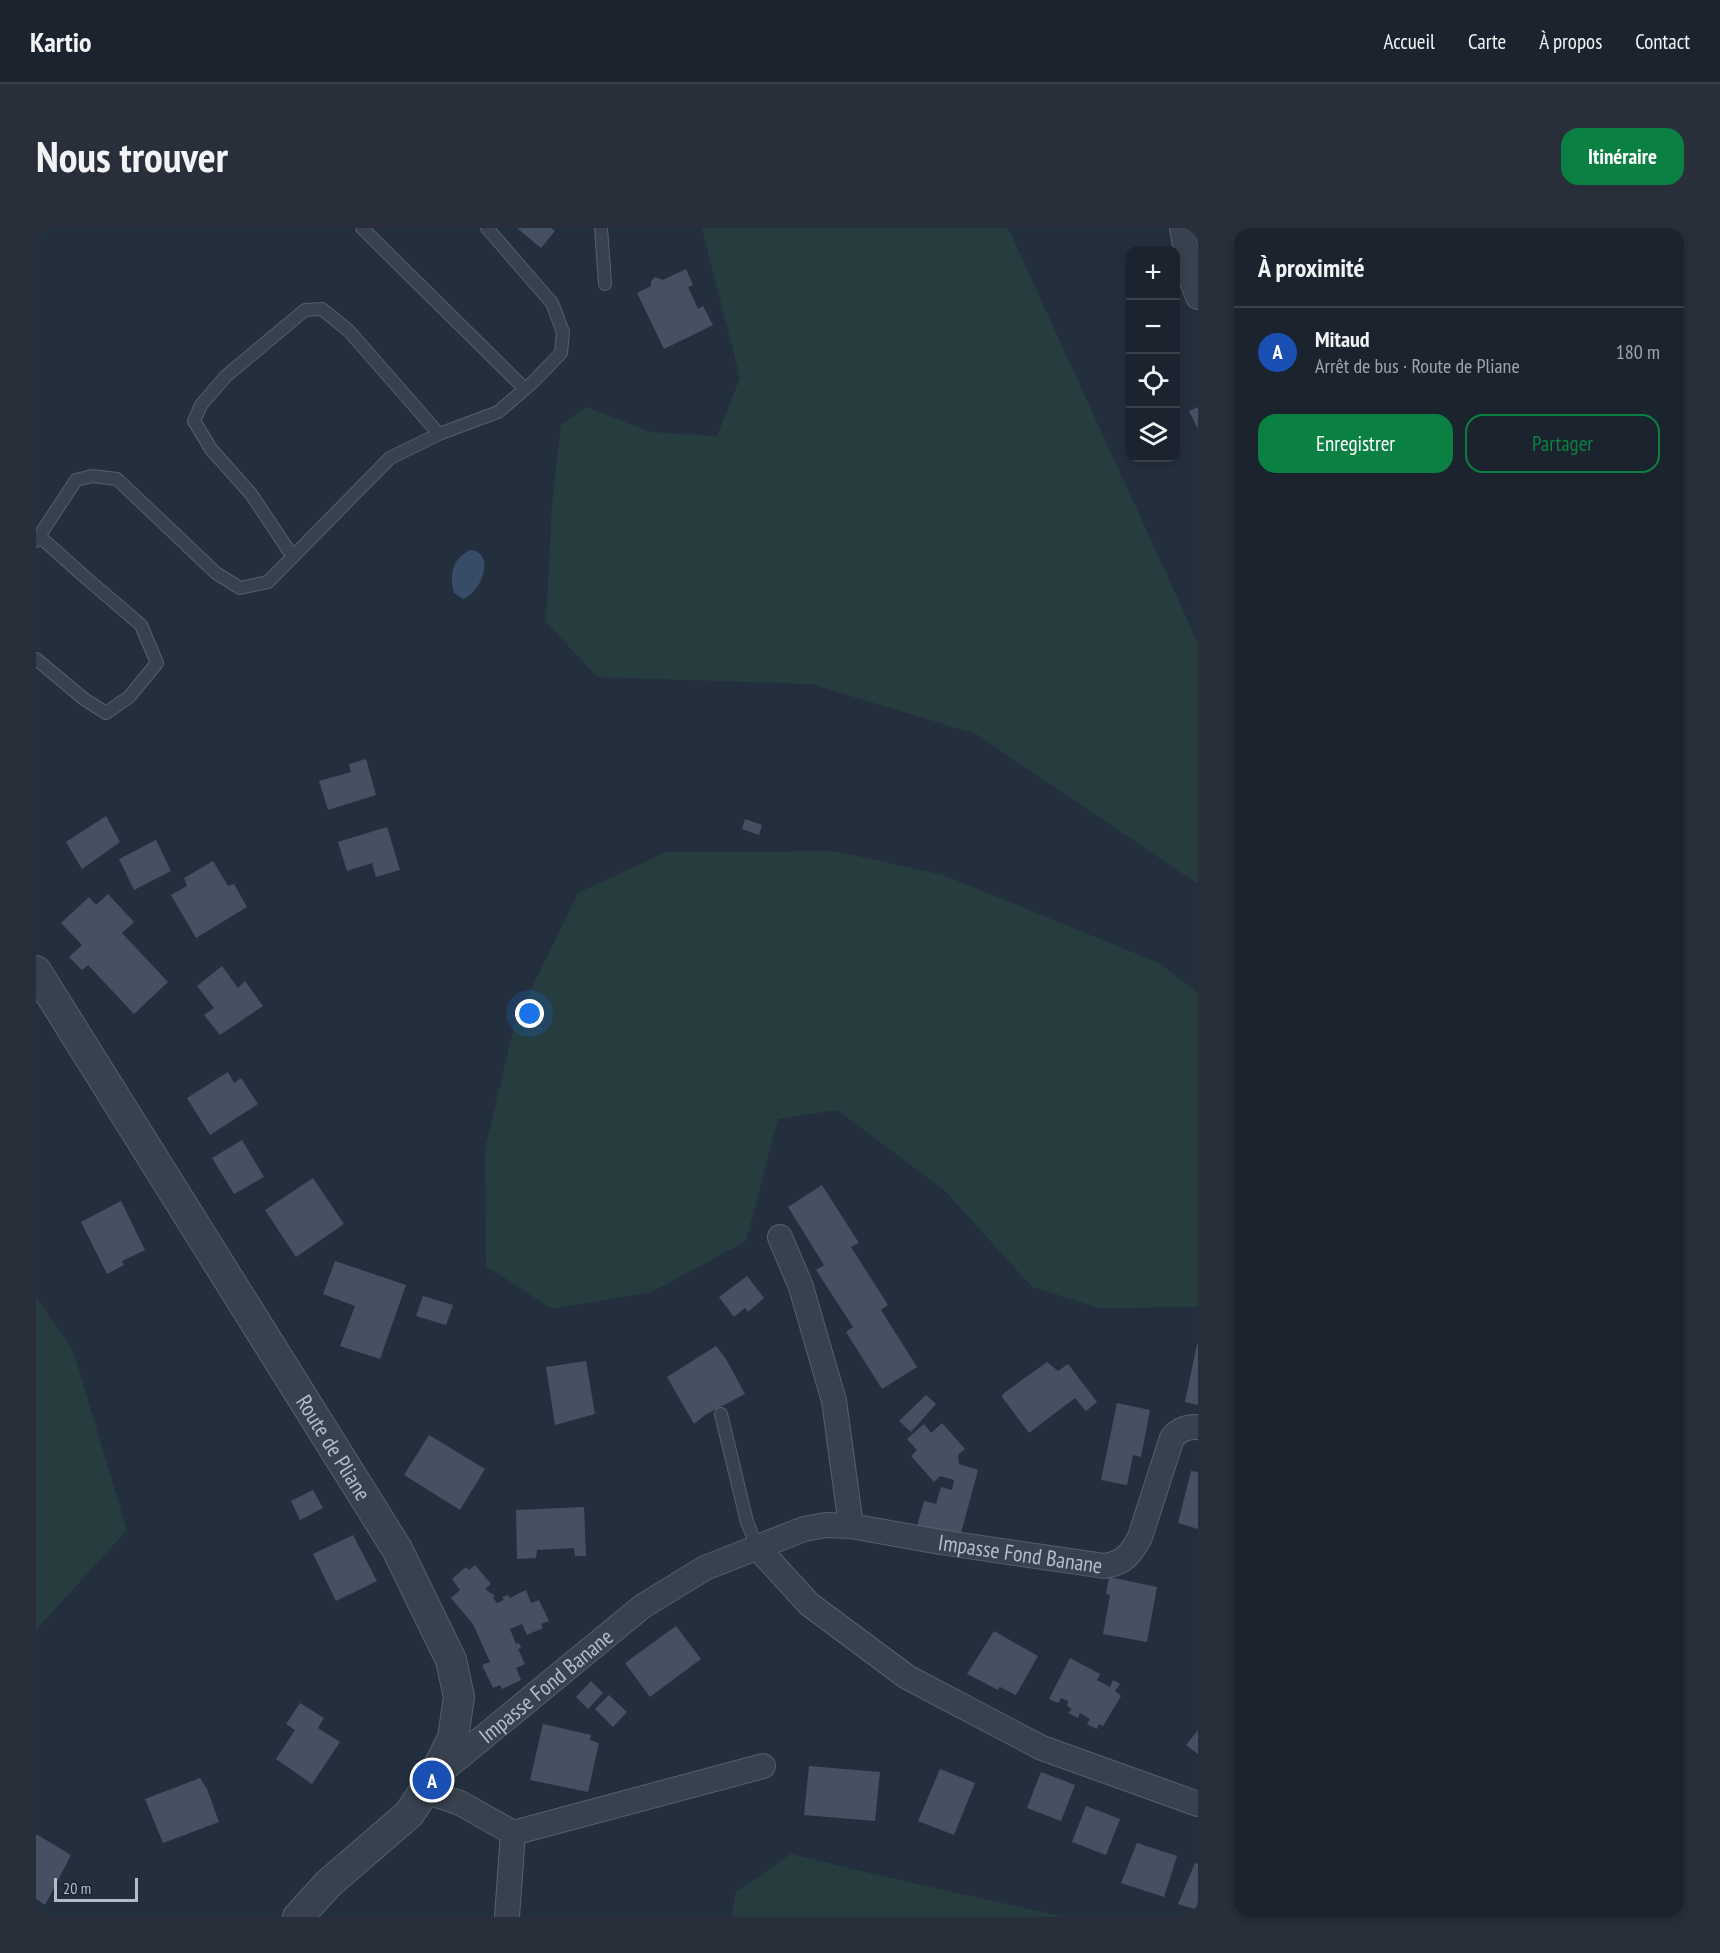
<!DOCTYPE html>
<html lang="fr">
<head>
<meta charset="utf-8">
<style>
	body { margin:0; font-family:"PT Sans Narrow",sans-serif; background:#282f3a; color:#f1f3f6 }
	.controls { position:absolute; right:18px; top:18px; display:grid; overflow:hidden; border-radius:12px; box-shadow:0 3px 9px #0003 }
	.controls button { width:54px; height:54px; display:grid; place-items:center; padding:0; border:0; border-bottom:2px solid #39404a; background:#1b232e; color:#f1f3f6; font:30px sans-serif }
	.scale { position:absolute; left:18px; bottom:15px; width:84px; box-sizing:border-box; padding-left:6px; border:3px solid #b4bcc9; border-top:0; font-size:16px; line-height:21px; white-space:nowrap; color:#b4bcc9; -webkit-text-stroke:4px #1d2633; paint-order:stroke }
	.you { position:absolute; left:494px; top:786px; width:21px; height:21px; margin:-15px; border:4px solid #fff; border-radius:50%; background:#1a73e8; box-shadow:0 0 0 9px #1a73e833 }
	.badge { display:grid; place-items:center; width:39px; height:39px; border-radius:50%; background:#0b8043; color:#fff; font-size:20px; font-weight:700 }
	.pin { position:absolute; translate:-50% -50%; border:3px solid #fff; box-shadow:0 2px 6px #0006 }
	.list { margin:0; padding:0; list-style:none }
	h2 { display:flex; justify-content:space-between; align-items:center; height:78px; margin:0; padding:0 24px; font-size:26px }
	h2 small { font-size:20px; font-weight:400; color:#a0a4aa }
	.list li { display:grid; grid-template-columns:39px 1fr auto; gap:18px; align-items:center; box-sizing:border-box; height:90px; padding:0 24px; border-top:2px solid #39404a }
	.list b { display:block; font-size:22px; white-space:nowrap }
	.list p { margin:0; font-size:20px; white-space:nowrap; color:#a0a4aa }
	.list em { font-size:20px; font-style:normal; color:#a0a4aa }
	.actions { display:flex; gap:12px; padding:18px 24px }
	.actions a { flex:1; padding:14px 0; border:2px solid #0b8043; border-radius:18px; text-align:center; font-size:21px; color:#0b8043 }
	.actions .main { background:#0b8043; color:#fff }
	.icon { flex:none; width:33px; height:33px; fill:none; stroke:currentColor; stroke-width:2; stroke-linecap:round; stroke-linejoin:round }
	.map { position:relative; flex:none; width:1162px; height:1689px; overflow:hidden; border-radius:18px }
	header { display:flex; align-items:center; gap:36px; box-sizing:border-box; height:84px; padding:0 30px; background:#1b232e; border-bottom:2px solid #39404a }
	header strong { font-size:28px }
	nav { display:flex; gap:33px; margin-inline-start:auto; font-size:21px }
	.intro { display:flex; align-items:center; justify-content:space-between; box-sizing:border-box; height:144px; padding:0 36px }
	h1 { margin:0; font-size:42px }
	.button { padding:15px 27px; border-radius:18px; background:#0b8043; color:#fff; font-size:21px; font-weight:700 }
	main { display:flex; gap:36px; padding:0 36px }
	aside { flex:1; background:#1b232e; border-radius:18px; box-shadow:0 3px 9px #0003 }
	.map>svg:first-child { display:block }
</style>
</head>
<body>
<header>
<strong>Kartio</strong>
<nav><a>Accueil</a><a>Carte</a><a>À propos</a><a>Contact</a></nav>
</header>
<div class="intro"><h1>Nous trouver</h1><a class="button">Itinéraire</a></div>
<main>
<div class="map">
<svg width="1162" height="1689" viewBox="0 0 1162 1689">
	<rect width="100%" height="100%" fill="#242f3e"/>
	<path fill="#263c3f" d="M666,0H972L1162,415V656L940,506L775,456L561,449L510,394L516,277L525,197L550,179L614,204L681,208L704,150Z
		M798,623L907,647L1123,735L1162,765V1079L1063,1080L996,1059L908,962L801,882L742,891L710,1013L616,1064L516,1081L450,1038L449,921L479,794L542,665L630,624Z
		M0,1069L37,1122L91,1302L0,1402Z
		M755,1626L850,1649L1029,1689H695L700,1664Z"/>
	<path fill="#394c67" d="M434,322C461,324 445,365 427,371L418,365C413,347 416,331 434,322Z"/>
	<path fill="#455162" d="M481,0H515L519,3L505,20Z
		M650,41L657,57L652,59L662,81L667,78L677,97L628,121L601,65L615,58V53L619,49L627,52Z
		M1162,179V201L1153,183Z
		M330,531L340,567L292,582L283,553L315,544L313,536Z
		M70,588L84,614L46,641L30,614Z
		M709,591L726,597L723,607L706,601Z
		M351,599L364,642L340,649L336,635L311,643L302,614Z
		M120,612L135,643L98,662L83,631Z
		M177,633L192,658L198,656L211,679L160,710L135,667L151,658L148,650Z
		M72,666L98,694L86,705L132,754L98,786L52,737L46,742L33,729L46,717L25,695L53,669L60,677Z
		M186,738L202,760L209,753L227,778L184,807L168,787L178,780L161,758Z
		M192,844L198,855L205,850L222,876L174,907L151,870Z
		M206,912L228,949L198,966L176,930Z
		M277,950L308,996L260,1029L229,982Z
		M786,957L823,1015L815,1019L852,1077L845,1082L881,1139L846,1161L810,1104L817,1099L780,1042L788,1037L752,979Z
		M85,973L109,1022L86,1033L88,1037L71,1046L45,994Z
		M299,1033L370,1057L344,1131L304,1118L319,1078L287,1066Z
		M711,1048L728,1070L712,1084L709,1080L698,1089L683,1069Z
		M387,1068L417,1077L410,1097L380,1088Z
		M1161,1116L1162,1117V1177L1149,1174Z
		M680,1118L690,1131L709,1166L669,1187L658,1196L631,1149Z
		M550,1133L559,1186L519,1197L510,1139Z
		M1011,1134L1022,1143L1032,1136L1061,1174L1050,1183L1039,1170L993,1205L966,1169L968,1165Z
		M890,1167L900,1176L875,1204L863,1193Z
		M1081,1175L1114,1182L1105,1229L1097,1227L1091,1257L1065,1252Z
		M906,1195L929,1221L922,1227L923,1236L942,1242L924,1309L881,1298L888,1273L900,1276L905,1259L916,1262L918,1252L904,1248L898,1254L875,1228L881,1222L871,1211L888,1196L895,1205Z
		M393,1207L449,1241L424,1282L368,1247Z
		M1155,1243L1162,1244V1301L1142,1295Z
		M277,1262L287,1280L264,1292L255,1273Z
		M548,1279L550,1328H539L538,1320L501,1322L500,1330L481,1331L480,1282Z
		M317,1307L341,1353L300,1373L277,1326Z
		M439,1337L455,1356L449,1361L459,1368L457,1370L461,1375L468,1372L466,1369L472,1367L474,1370L490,1362L495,1375L503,1372L513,1393L505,1396L507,1400L491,1407L486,1396L474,1401L480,1416L483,1415L485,1420L482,1421L489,1436L480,1440L485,1452L466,1461L464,1457L457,1460L446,1437L454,1434L437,1396L415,1370L424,1362L416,1351L430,1339L433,1342Z
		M1073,1349L1121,1359L1111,1414L1067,1406L1074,1367L1070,1366Z
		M640,1398L665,1431L614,1469L589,1435Z
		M958,1403L1002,1428L980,1467L964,1459L962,1462L931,1446Z
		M1034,1430L1064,1446L1061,1452L1074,1459L1077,1452L1084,1456L1079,1463L1085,1468L1067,1498L1063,1496L1061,1501L1051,1496L1054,1491L1044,1485L1042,1490L1032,1485L1036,1481L1031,1478L1032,1473L1025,1470L1022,1475L1013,1471Z
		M555,1453L567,1465L552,1481L540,1469Z
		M573,1467L591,1484L577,1499L559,1481Z
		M264,1475L288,1490L282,1500L304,1514L276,1556L240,1531L259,1502L250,1496Z
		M507,1496L555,1507L554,1512L563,1515L552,1564L494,1552Z
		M1162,1502V1526L1150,1517Z
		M773,1538L844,1544L839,1593L768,1587Z
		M904,1541L939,1555L918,1607L882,1593Z
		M1005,1544L1039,1557L1025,1593L991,1580Z
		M164,1550L171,1561L183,1594L127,1615L109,1571Z
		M1050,1578L1084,1591L1070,1627L1036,1614Z
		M0,1606L35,1627L9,1677L0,1671Z
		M1101,1615L1141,1628L1128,1669L1085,1655Z
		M1159,1635L1162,1636V1682L1142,1676Z"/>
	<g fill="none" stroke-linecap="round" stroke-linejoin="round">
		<g stroke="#565f6c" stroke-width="14">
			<path id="service" d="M326,0L489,161
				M565,0L569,56
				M0,313L40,252L56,248L81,251L180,345L204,360L232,354L354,230L403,206L462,184L496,155L525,125L527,104L516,75L451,0
				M257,329L215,266L175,221L158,193L165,177L190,148L269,82L286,81L313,103L403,206
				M0,431L48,471L70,485L93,469L121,435L105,397L50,350L3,308
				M685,1186L711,1294L721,1319"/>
		</g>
		<g stroke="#565f6c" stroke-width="26">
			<g id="minor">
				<path d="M1146,0L1155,50L1162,69"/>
				<path d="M744,1009L765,1059L798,1173L815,1298"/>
				<path d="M721,1319L773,1376L871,1449L1006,1520L1162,1576"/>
				<path id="s1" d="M400,1548L607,1378L669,1340L768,1301L790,1297L815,1298L904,1314L1069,1338C1088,1335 1095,1326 1104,1309L1136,1210C1144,1201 1150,1199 1162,1199"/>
				<path d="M389,1563L424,1575L477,1605L727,1538"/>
				<path d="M471,1689L477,1605"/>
			</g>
		</g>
		<g stroke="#565f6c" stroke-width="32">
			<g id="tertiary">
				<path id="s2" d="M0,743L361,1321L415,1432L423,1469L417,1510L396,1552L373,1586L293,1655L262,1689"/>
			</g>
		</g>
		<use href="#service" stroke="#38414e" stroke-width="12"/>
		<use href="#minor" stroke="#38414e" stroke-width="24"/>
		<use href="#tertiary" stroke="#38414e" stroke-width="30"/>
	</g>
	<g text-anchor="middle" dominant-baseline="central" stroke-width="6" stroke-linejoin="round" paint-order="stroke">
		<g font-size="22" fill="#b4bcc9" stroke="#1d2633">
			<text stroke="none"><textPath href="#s2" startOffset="562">Route de Pliane</textPath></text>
			<text stroke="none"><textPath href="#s1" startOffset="666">Impasse Fond Banane</textPath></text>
			<text stroke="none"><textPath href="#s1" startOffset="142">Impasse Fond Banane</textPath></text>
		</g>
	</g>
</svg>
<div class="controls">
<button>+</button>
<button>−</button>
<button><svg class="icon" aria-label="locate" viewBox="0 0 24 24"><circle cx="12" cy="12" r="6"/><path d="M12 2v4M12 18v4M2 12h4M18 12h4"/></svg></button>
<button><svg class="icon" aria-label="layers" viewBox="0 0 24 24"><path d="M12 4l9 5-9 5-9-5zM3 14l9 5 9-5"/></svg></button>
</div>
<div class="scale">20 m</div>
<div class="you"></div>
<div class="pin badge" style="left:396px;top:1552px;background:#1a4fb4">A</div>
</div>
<aside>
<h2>À proximité<small></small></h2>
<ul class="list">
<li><span class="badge" style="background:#1a4fb4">A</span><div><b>Mitaud</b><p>Arrêt de bus · Route de Pliane</p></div><em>180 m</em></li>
</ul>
<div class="actions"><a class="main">Enregistrer</a><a>Partager</a></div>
</aside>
</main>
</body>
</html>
